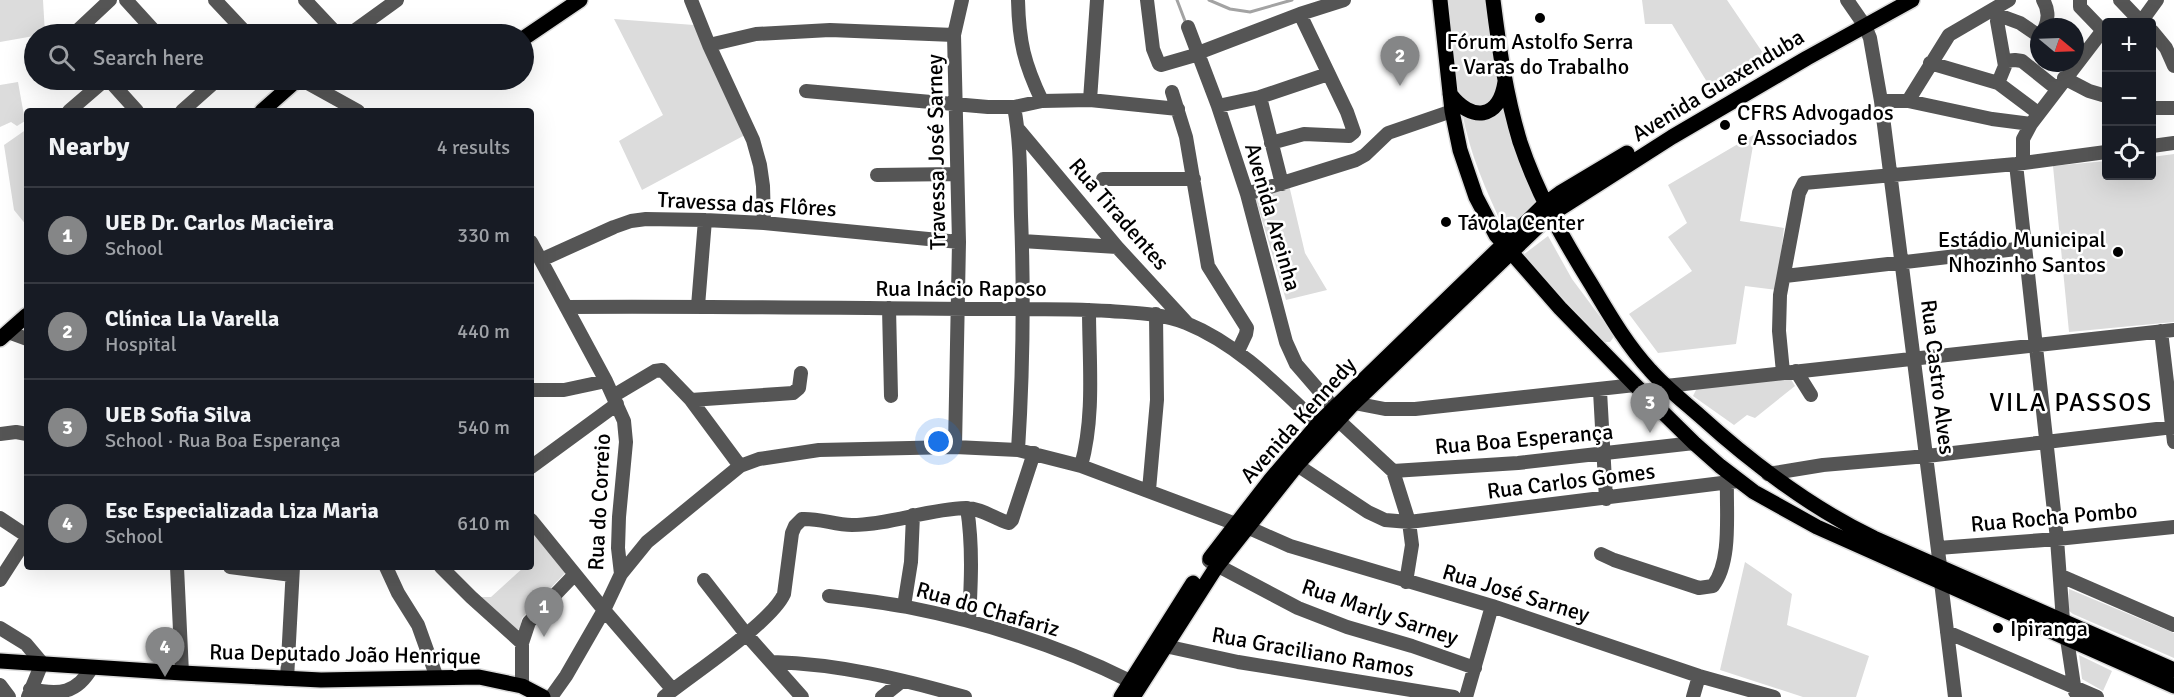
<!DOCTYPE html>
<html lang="en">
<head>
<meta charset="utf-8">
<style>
	body { margin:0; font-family:Signika,sans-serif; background:#20242c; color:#f1f3f6 }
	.controls { position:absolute; right:18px; top:18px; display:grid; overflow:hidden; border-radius:6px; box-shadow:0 6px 24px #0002 }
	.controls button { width:54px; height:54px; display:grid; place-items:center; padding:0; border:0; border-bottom:2px solid #363941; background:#171b24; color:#f1f3f6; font:30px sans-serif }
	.compass { position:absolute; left:2030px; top:18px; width:54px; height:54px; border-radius:50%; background:#171b24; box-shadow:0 6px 24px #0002; rotate:109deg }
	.you { position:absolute; left:939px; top:442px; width:21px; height:21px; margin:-15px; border:4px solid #fff; border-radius:50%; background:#1a73e8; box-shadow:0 0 0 9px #1a73e833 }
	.badge { display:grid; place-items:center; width:39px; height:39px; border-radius:50%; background:#858687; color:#fff; font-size:20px; font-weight:700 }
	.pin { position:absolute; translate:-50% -50px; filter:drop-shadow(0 2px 3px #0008) }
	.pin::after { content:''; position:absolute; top:32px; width:21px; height:18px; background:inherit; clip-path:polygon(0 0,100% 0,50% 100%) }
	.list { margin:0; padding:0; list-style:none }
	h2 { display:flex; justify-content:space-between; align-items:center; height:78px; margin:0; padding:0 24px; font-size:26px }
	h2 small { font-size:20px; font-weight:400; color:#9ea1a6 }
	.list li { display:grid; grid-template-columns:39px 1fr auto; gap:18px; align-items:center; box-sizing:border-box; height:96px; padding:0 24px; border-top:2px solid #363941 }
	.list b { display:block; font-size:22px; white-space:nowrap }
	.list p { margin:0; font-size:20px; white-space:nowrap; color:#9ea1a6 }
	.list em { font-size:20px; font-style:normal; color:#9ea1a6 }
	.icon { flex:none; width:33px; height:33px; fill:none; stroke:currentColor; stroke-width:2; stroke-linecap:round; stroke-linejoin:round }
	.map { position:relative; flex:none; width:2174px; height:697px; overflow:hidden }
	.search { position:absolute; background:#171b24; box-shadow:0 6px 24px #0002; left:24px; top:24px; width:510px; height:66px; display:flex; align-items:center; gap:15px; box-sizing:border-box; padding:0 21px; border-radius:33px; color:#9ea1a6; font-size:22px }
	.panel { position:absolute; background:#171b24; box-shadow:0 6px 24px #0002; left:24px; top:108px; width:510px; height:462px; border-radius:6px }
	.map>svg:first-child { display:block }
</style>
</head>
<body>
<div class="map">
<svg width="2174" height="697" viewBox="0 0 2174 697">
	<rect width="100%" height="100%" fill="#fff"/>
	<path fill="#dcdcdc" d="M0,0H43L45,34H34V36L0,42Z
		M1448,0H1485L1497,87L1496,94L1487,108L1469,104L1456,87Z
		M1642,0H1727L1765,56L1710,87L1672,24H1645Z
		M614,19L694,25L745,135L642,190L619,141L663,115Z
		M18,82L25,121L17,126L11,122L0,127V85Z
		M1504,105L1536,204L1504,229C1486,190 1470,155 1462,112Z
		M27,129V226L14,210L4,145Z
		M1755,134L1740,221L1784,228L1777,290L1745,286L1736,344L1658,353L1629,314L1692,271L1668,237L1687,223L1668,185Z
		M2174,154V322L2069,332L2053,166L2106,161V176H2152V157Z
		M1289,185L1305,253L1327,290L1286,300L1255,197Z
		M1548,236L1572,279L1613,334V338L1610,342H1604L1523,255Z
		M1789,376L1795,386L1755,418L1747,415L1734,425L1693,396L1697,388Z
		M531,531L567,571L522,618L520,629L517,630L480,600L482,597H491L524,567H531Z
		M1745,562L1792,594L1787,625L1869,656L1856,697H1803L1720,670Z
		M2069,589L2174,633V658L2073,614L2068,610Z
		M2079,655L2112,671L2103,691L2082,679Z"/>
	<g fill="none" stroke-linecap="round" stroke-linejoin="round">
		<path stroke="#a3a3a3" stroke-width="3" d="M1177,0L1185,21
			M1209,0L1230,9L1250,12L1292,0"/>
		<g stroke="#dbdbdb" stroke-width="18">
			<path id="major" d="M1440,0L1452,111L1460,150L1476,197L1496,235L1560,308L1635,385L1694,443L1720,466L1754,492L1817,527L2174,686
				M1493,0C1499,48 1506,96 1520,142C1537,193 1563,239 1591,284C1609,314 1626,344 1650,370C1665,387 1683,401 1700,416C1753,464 1809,507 1874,538L2174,670
				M524,38L580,0
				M1450,94C1471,122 1499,120 1505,82
				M262,111L297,80
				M0,339L27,315
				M1210,558L1271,479L1318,424L1545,204L1560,193L1627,153
				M0,661L182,673L321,680L479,677L522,686L543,697
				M1121,697L1193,583
				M1133,697L1217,566L1297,465L1354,403L1550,215L1672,137L1807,58L1912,0"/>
		</g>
		<path stroke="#555" stroke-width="14" d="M126,0L157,34
			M215,0L247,34
			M305,0L337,34
			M691,0L709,45L753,140L760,165L763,186L764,223
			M1018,0C1019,42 1024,63 1042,101
			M1147,0L1153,49L1159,64L1161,65L1199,54
			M1847,0L1865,26L1870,38L1881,101L1940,566
			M2043,0C2048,8 2049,18 2045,27
			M2080,0V7L2106,34
			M2120,0L2141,22
			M2001,16L2020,23L2039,36
			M1997,21L2005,66L1998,83
			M2141,22L2157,0
			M1188,27L1218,106L1247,194L1286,342L1296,364L1334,408
			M2152,31L2166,48L2174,66
			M75,34L79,29L110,0
			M350,34L397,0
			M709,45L756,34L830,30L954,35
			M1198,53L1300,14L1344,0
			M2005,61L2015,60L2022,61L2057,89
			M1930,63L1998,83L2038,113
			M2064,78L2089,91L2106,96
			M109,80L137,111
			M302,80L358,111
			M806,91L988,107H1014L1042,101L1090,100L1178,109
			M1172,92L1186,137L1208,266L1247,328L1246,334L1238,351
			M1260,97L1282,184
			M1090,100L1097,0
			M1881,101H1908L1949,35L2009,0
			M1908,101L1992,119L2031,124
			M1218,106L1260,97L1328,74
			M1014,107C1021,143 1020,180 1021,216C1024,294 1023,372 1018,450
			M2152,108H2174
			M69,111L105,80
			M182,111L217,80
			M1019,130L1117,247L1187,323
			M1271,143L1304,134L1349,136L1354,132L1347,112L1300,14
			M2152,146L2174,143
			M2023,163V139L2031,124L2103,30
			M2016,164L2057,539L2063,621
			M877,175L957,174
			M1103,179H1194
			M1247,194L1356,160L1365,155L1388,133L1452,111
			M1022,241L1117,247
			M531,242L606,381L624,421L626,442L619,517L618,548L621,574L604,610L566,676L551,697
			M541,260L614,227L631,221L646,219L705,220L764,223L959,242
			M1785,276L2025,248
			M698,306L705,220
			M566,307C701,306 835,308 970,309C1017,309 1064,308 1110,311C1136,313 1161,313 1186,323C1238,344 1278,386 1318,424
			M889,308L891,396
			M2161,331L2174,442
			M8,332L27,339
			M1796,371L1811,395
			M1783,372L1779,331L1780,295L1799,193L1804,183L2016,164L2106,152
			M1666,386L2174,330
			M531,390H564L606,381
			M1600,391L1606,499
			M613,396L655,371L662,370L691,400L740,466
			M691,400L793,393L799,388L801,373
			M1354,403L1385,409H1415L1635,385
			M1338,420L1393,471L1409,522L1412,545L1406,582
			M0,434L16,432L27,434
			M955,447L959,242L954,35L962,0
			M1297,465L1368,512L1385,520L1409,522L1738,481
			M1081,466C1095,416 1089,361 1089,310
			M531,467L617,404
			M1393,471L1518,463L1694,443
			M1768,474L1823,465L1927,456L2174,427
			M1149,490L1157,400L1156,314
			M967,508C973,546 971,583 969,621
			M0,518L27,536
			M531,520L604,610L673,690
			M1247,527L1290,546L1492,606L1699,676L1774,697
			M1938,548L2057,539L2174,527
			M1601,554L1614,560L1699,588L1713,586C1732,561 1726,512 1727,482
			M1209,561L1298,608L1347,627L1412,646L1475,668
			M177,567L182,673
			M230,567L292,575
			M386,567L398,593L418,625L437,678
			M441,567L471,597L522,643
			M621,574L647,542L740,466L759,459L819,450L955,447L1018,450L1081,466L1236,524
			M2061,576L2174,625
			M0,580L27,538
			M704,580L746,634L802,697
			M1941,582L1955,697
			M829,596C855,599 881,602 907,607C983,622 1060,646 1130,681
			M904,606L911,562L913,515
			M0,628L26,644L42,663L28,697
			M1947,632L2097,697
			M2067,639L2075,692
			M1165,646L1238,662L1454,697
			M773,662C839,664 902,679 965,697
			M287,679L293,567
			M0,685L9,697
			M522,686V643L529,622L575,574
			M30,689C59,695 77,694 92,667
			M664,697C692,674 771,623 784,594L792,533L795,526L802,519C819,518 835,525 852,525C890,525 927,509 966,508C981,508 995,519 1009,523L1012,520L1034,453
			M882,697L902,681
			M1466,697L1492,606
			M1693,697L1699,676"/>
		<use href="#major" stroke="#000" stroke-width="15"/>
	</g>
	<g fill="#000" stroke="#fff" stroke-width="2">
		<circle cx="1540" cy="18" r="6"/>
		<circle cx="1725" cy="125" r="6"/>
		<circle cx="1446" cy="222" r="6"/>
		<circle cx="2118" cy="252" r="6"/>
		<circle cx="1998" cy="628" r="6"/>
	</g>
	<g text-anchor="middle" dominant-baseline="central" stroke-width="5" stroke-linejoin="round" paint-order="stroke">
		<g font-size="22" fill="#000" stroke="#fff" text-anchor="start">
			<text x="1540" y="41" text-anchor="middle">Fórum Astolfo Serra<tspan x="1540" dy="25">- Varas do Trabalho</tspan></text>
			<text x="1737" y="112">CFRS Advogados<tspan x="1737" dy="25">e Associados</tspan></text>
			<text x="1458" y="222">Távola Center</text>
			<text x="2106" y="239" text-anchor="end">Estádio Municipal<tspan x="2106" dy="25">Nhozinho Santos</tspan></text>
			<text x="2010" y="628">Ipiranga</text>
		</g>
		<g font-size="22" fill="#000" stroke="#fff">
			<text transform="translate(1718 85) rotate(-31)">Avenida Guaxenduba</text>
			<text transform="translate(936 152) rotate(-91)">Travessa José Sarney</text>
			<text transform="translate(747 204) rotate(3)">Travessa das Flôres</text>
			<text transform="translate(1119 214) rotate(49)">Rua Tiradentes</text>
			<text transform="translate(1273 217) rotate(74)">Avenida Areinha</text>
			<text x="961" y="288">Rua Inácio Raposo</text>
			<text transform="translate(1938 377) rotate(83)">Rua Castro Alves</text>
			<text transform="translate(1298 420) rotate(-48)">Avenida Kennedy</text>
			<text transform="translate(1524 439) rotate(-5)">Rua Boa Esperança</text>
			<text transform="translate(1571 481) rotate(-7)">Rua Carlos Gomes</text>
			<text transform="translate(599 502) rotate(-87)">Rua do Correio</text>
			<text transform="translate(2054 517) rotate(-5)">Rua Rocha Pombo</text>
			<text transform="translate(1516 593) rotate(17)">Rua José Sarney</text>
			<text transform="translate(988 609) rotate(16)">Rua do Chafariz</text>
			<text transform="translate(1380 612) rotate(19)">Rua Marly Sarney</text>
			<text transform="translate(1313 652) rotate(10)">Rua Graciliano Ramos</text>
			<text transform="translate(345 654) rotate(1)">Rua Deputado João Henrique</text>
		</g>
		<g font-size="26" letter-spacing="1.5" fill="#000" stroke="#fff">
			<text x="2071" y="403">VILA PASSOS</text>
		</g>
	</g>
</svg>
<div class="controls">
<button>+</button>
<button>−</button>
<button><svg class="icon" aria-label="locate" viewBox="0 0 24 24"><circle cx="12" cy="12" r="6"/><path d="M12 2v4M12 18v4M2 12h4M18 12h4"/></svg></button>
</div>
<svg class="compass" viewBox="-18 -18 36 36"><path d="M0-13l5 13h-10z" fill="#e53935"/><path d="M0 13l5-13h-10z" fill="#9ea1a6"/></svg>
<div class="you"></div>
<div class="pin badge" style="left:544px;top:637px">1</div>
<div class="pin badge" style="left:1400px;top:86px">2</div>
<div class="pin badge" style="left:1650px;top:433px">3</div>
<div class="pin badge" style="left:165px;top:677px">4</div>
<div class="search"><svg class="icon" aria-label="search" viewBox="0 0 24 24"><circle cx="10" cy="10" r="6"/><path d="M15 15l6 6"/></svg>Search here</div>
<section class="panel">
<h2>Nearby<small>4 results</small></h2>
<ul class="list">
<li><span class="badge">1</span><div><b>UEB Dr. Carlos Macieira</b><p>School</p></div><em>330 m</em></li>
<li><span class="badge">2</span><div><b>Clínica LIa Varella</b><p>Hospital</p></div><em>440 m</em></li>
<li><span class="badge">3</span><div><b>UEB Sofia Silva</b><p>School · Rua Boa Esperança</p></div><em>540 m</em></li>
<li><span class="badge">4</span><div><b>Esc Especializada Liza Maria</b><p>School</p></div><em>610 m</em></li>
</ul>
</section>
</div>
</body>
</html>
